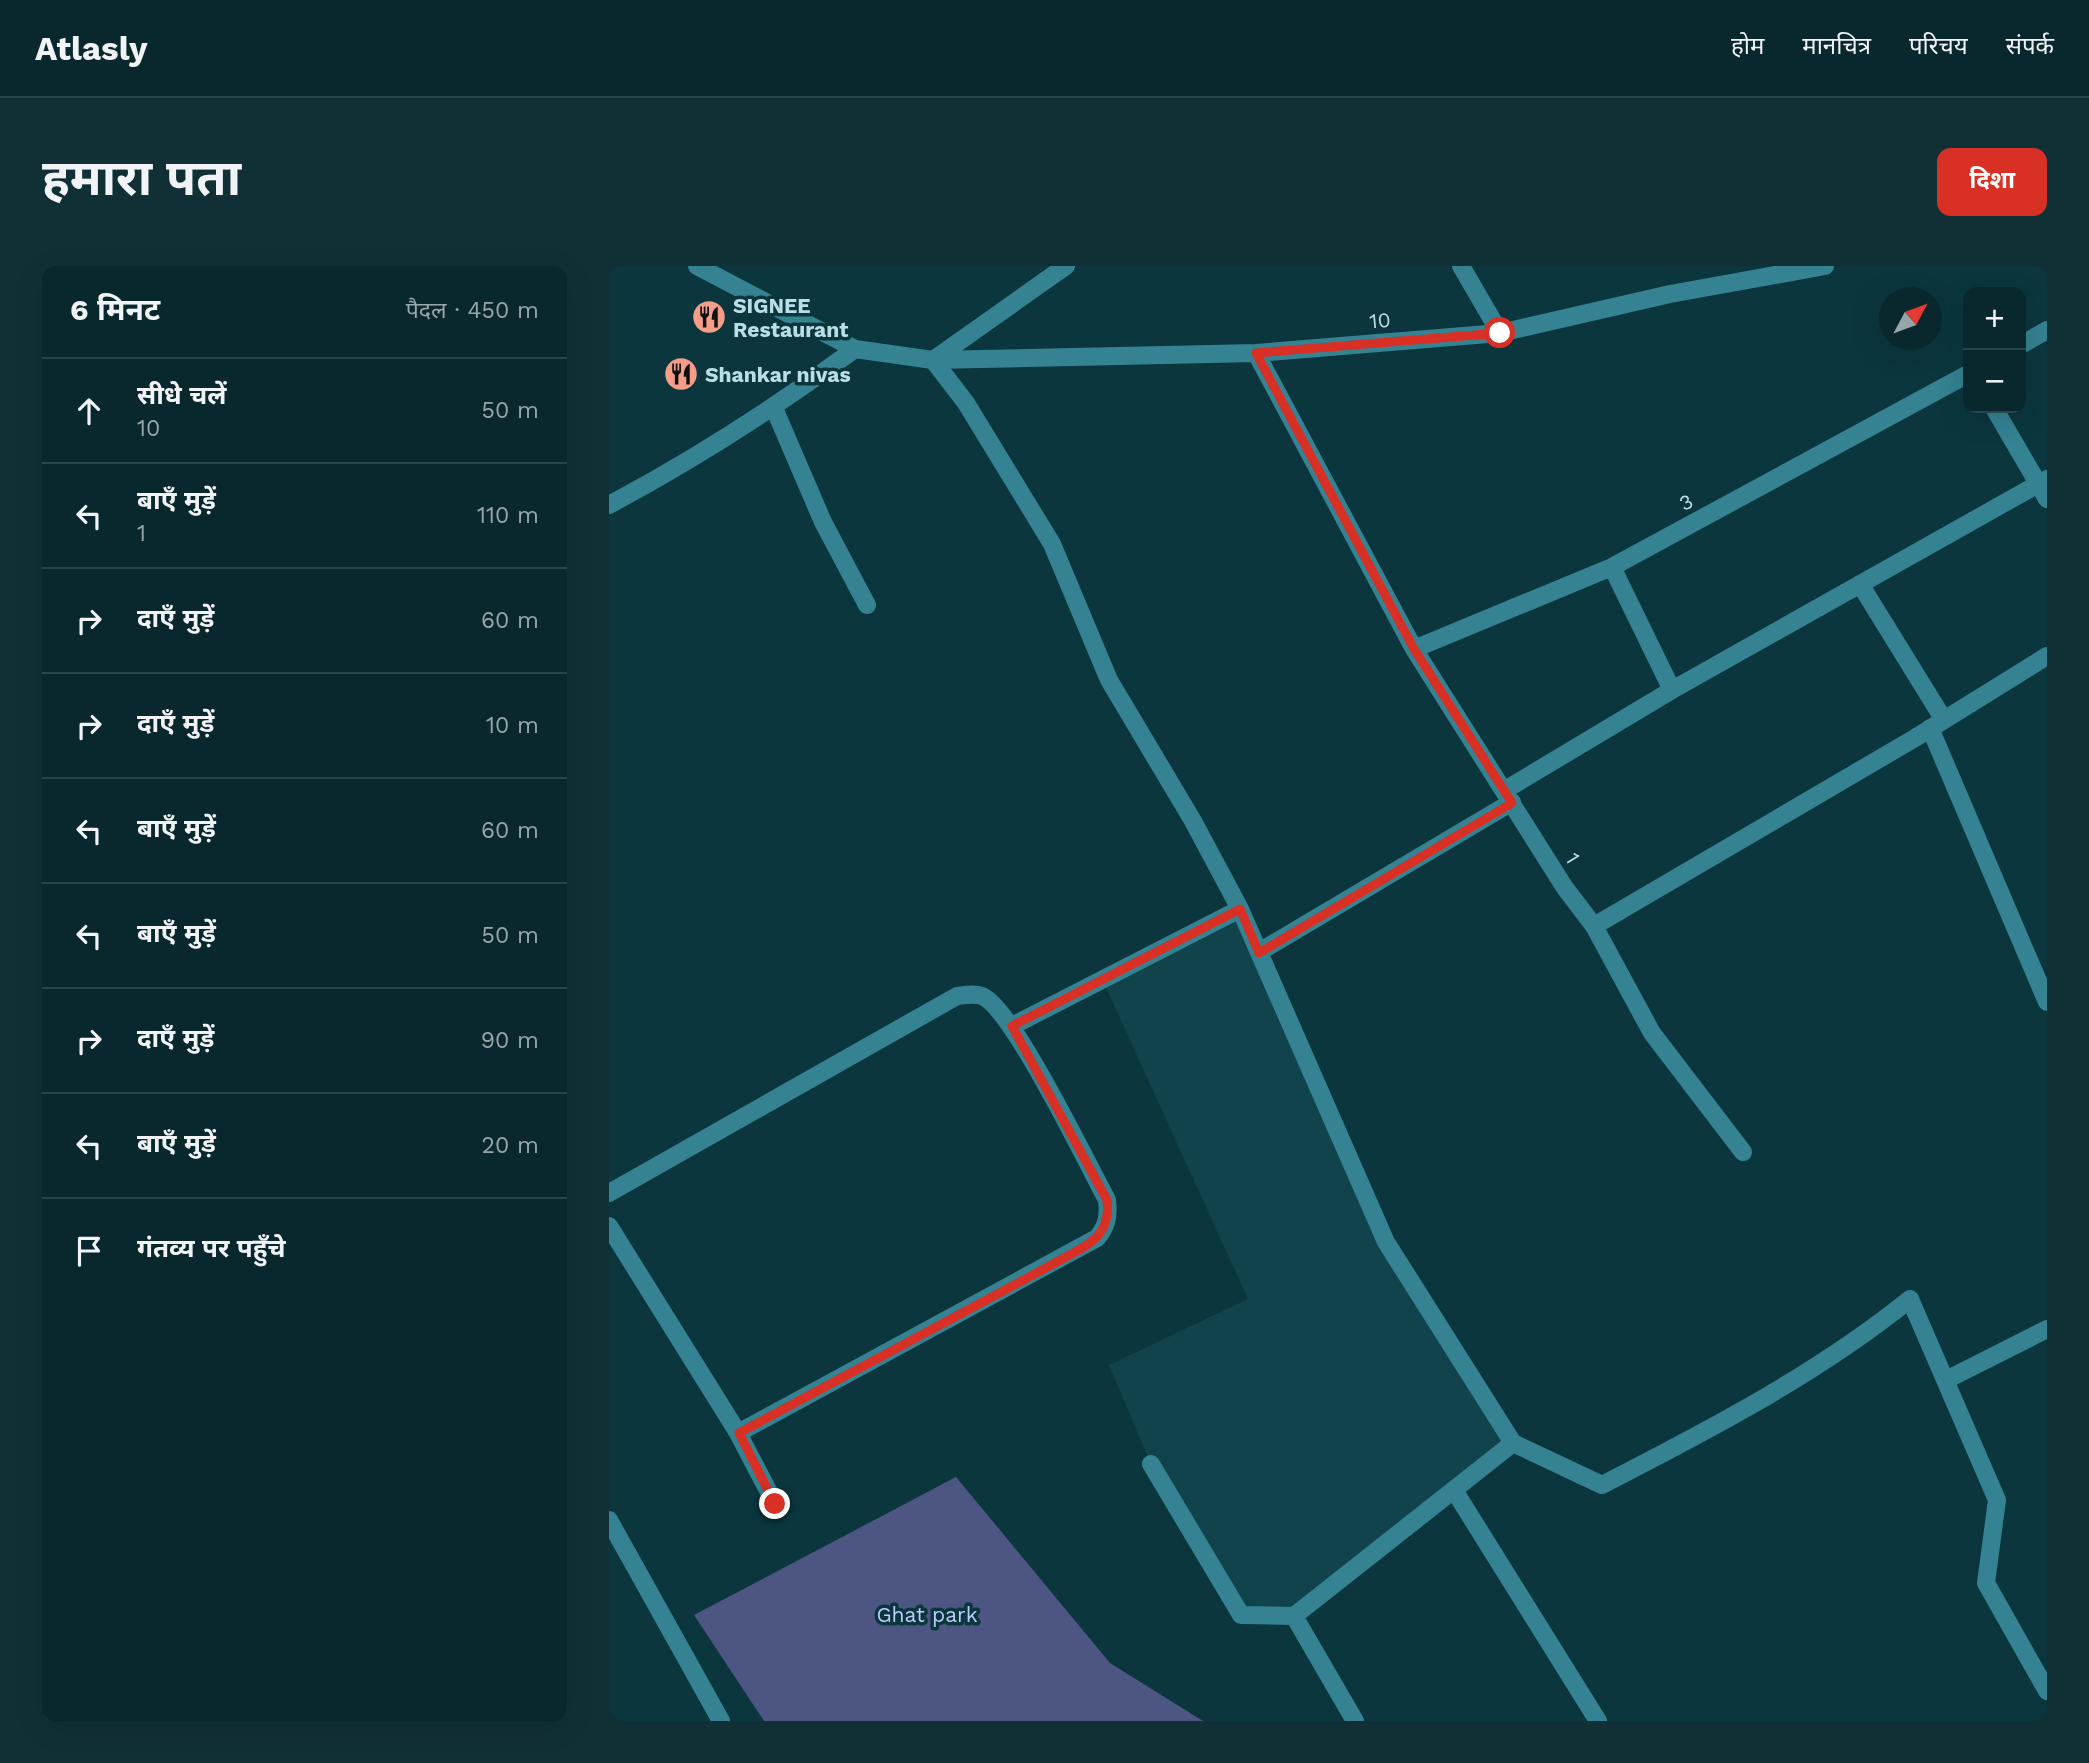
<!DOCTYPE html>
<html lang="hi">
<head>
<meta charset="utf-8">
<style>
	body { margin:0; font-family:"Work Sans","Noto Sans Devanagari",sans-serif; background:#113036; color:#f1f3f6 }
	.controls { position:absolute; right:21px; top:21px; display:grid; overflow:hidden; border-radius:14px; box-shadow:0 7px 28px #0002 }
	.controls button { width:63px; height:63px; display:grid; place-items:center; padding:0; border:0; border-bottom:2px solid #29444a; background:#08282e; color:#f1f3f6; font:35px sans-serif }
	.compass { position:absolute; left:1270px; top:21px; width:63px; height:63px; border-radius:50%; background:#08282e; box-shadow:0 7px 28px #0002; rotate:49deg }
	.stop { position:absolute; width:21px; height:21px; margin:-16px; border:5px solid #d93025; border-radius:50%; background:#fff }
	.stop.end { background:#d93025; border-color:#fff; box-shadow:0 2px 7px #0008 }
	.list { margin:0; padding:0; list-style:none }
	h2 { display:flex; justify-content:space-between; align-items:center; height:91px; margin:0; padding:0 28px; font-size:30px }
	h2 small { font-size:23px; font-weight:400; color:#98a6aa }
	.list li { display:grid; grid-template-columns:46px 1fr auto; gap:21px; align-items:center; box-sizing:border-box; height:105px; padding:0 28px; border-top:2px solid #29444a }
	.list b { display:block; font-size:26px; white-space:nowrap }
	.list p { margin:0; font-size:23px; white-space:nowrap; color:#98a6aa }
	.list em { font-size:23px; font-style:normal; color:#98a6aa }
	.icon { flex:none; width:38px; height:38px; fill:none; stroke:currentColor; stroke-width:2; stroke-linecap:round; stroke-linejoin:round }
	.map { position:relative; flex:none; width:1438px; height:1455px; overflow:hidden; border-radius:14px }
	header { display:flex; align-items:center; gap:42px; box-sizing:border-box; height:98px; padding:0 35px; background:#08282e; border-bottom:2px solid #29444a }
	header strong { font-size:33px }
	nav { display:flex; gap:38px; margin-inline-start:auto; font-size:24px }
	.intro { display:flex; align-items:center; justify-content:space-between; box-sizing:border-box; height:168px; padding:0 42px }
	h1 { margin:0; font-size:49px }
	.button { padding:18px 32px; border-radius:14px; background:#d93025; color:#fff; font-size:24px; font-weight:700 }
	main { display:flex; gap:42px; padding:0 42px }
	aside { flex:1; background:#08282e; border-radius:14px; box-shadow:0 7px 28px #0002 }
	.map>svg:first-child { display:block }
</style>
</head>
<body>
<header>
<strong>Atlasly</strong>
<nav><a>होम</a><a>मानचित्र</a><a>परिचय</a><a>संपर्क</a></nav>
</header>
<div class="intro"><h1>हमारा पता</h1><a class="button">दिशा</a></div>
<main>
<aside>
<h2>6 मिनट<small>पैदल · 450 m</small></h2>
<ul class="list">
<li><svg class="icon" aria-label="ahead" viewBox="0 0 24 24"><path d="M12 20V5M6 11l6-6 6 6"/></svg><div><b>सीधे चलें</b><p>10</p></div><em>50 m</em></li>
<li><svg class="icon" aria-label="left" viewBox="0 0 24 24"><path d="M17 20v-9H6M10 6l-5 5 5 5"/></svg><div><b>बाएँ मुड़ें</b><p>1</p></div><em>110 m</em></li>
<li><svg class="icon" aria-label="right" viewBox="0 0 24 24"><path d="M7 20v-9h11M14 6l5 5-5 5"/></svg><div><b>दाएँ मुड़ें</b></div><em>60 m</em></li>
<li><svg class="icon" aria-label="right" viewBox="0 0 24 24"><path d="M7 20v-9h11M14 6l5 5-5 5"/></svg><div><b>दाएँ मुड़ें</b></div><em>10 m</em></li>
<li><svg class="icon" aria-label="left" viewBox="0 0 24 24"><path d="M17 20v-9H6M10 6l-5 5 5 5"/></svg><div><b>बाएँ मुड़ें</b></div><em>60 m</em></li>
<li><svg class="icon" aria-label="left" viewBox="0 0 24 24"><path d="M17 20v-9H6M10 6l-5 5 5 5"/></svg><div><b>बाएँ मुड़ें</b></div><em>50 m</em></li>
<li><svg class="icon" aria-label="right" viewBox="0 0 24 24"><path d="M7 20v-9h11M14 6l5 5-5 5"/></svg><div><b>दाएँ मुड़ें</b></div><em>90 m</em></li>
<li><svg class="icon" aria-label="left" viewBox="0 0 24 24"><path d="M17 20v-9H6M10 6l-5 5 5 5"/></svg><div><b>बाएँ मुड़ें</b></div><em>20 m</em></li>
<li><svg class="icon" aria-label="arrive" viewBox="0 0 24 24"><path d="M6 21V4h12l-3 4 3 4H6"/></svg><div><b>गंतव्य पर पहुँचे</b></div></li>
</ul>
</aside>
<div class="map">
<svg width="1438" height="1455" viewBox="0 0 1438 1455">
	<rect width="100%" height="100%" fill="#0b363e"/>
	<path fill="#11434d" d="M631,643L777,975L904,1177L685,1350L632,1349L542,1198L500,1099L639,1033L494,715Z"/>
	<path fill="#4d5682" d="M347,1211L501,1397L594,1455H155L85,1349Z"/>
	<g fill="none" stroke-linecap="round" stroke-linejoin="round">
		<path stroke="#348292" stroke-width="18" d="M88,0L246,83L324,94L457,0
			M852,0L891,67
			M1412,79L1438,64
			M647,87L805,383L956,622L985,660L1306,472L1438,390
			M324,94L357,137L443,278L500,414L584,555L631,643L777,976L904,1177L685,1350L632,1349L542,1198
			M324,94L647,87L891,67L1061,28L1216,0
			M165,142L214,256L258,339
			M1385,142L1438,233
			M0,239C86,193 167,141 246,83
			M1003,301L1063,424
			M1251,318L1335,454
			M805,383L1003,301L1359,108
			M1321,462L1438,736
			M896,524L1063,424L1438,213
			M985,660L1043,767L1134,886
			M650,686L903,536
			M403,760L631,643
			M0,927L348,730C356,729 368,727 375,731C406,748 477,895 498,934C500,950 498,960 488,972L129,1167
			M0,960L129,1167L166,1238
			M1337,1114L1438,1063
			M904,1177L993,1219C1100,1164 1208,1108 1301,1033L1388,1234L1377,1317L1438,1425
			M845,1224L989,1455
			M0,1254L112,1455
			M685,1350L746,1455"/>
	</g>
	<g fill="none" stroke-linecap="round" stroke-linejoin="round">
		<path stroke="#d93025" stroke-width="9" d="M166,1238L130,1167L444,998C473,981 503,974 498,934L403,760L631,643L650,687L903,537L805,383L647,87L891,67"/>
	</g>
	<defs>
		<g id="restaurant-disc" transform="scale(1.75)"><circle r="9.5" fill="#f49e8a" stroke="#0b363e"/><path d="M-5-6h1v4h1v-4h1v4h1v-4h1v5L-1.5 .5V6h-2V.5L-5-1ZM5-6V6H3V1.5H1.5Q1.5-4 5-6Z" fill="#111"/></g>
	</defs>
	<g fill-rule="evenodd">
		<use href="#restaurant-disc" x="100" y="51"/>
		<use href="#restaurant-disc" x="72" y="108"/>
	</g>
	<g text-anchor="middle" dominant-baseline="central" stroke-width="7" stroke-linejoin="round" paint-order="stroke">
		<g font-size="21" font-weight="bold" fill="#badee6" stroke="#0b363e" text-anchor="start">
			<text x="124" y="39">SIGNEE<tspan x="124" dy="24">Restaurant</tspan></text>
			<text x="96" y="108">Shankar nivas</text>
		</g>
		<g font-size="21" fill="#badee6" stroke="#0b363e">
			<text transform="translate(771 54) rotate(-5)">10</text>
			<text transform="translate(1077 236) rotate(-28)">3</text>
			<text transform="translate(964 592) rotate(59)">1</text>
		</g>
		<g font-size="21" fill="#becbfd" stroke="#0b363e">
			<text x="318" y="1348">Ghat park</text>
		</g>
	</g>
</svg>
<div class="controls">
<button>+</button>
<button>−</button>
</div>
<svg class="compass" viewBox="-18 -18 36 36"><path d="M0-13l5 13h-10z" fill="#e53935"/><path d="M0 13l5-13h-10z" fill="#98a6aa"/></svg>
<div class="stop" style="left:891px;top:67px"></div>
<div class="stop end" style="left:166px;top:1238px"></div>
</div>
</main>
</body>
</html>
